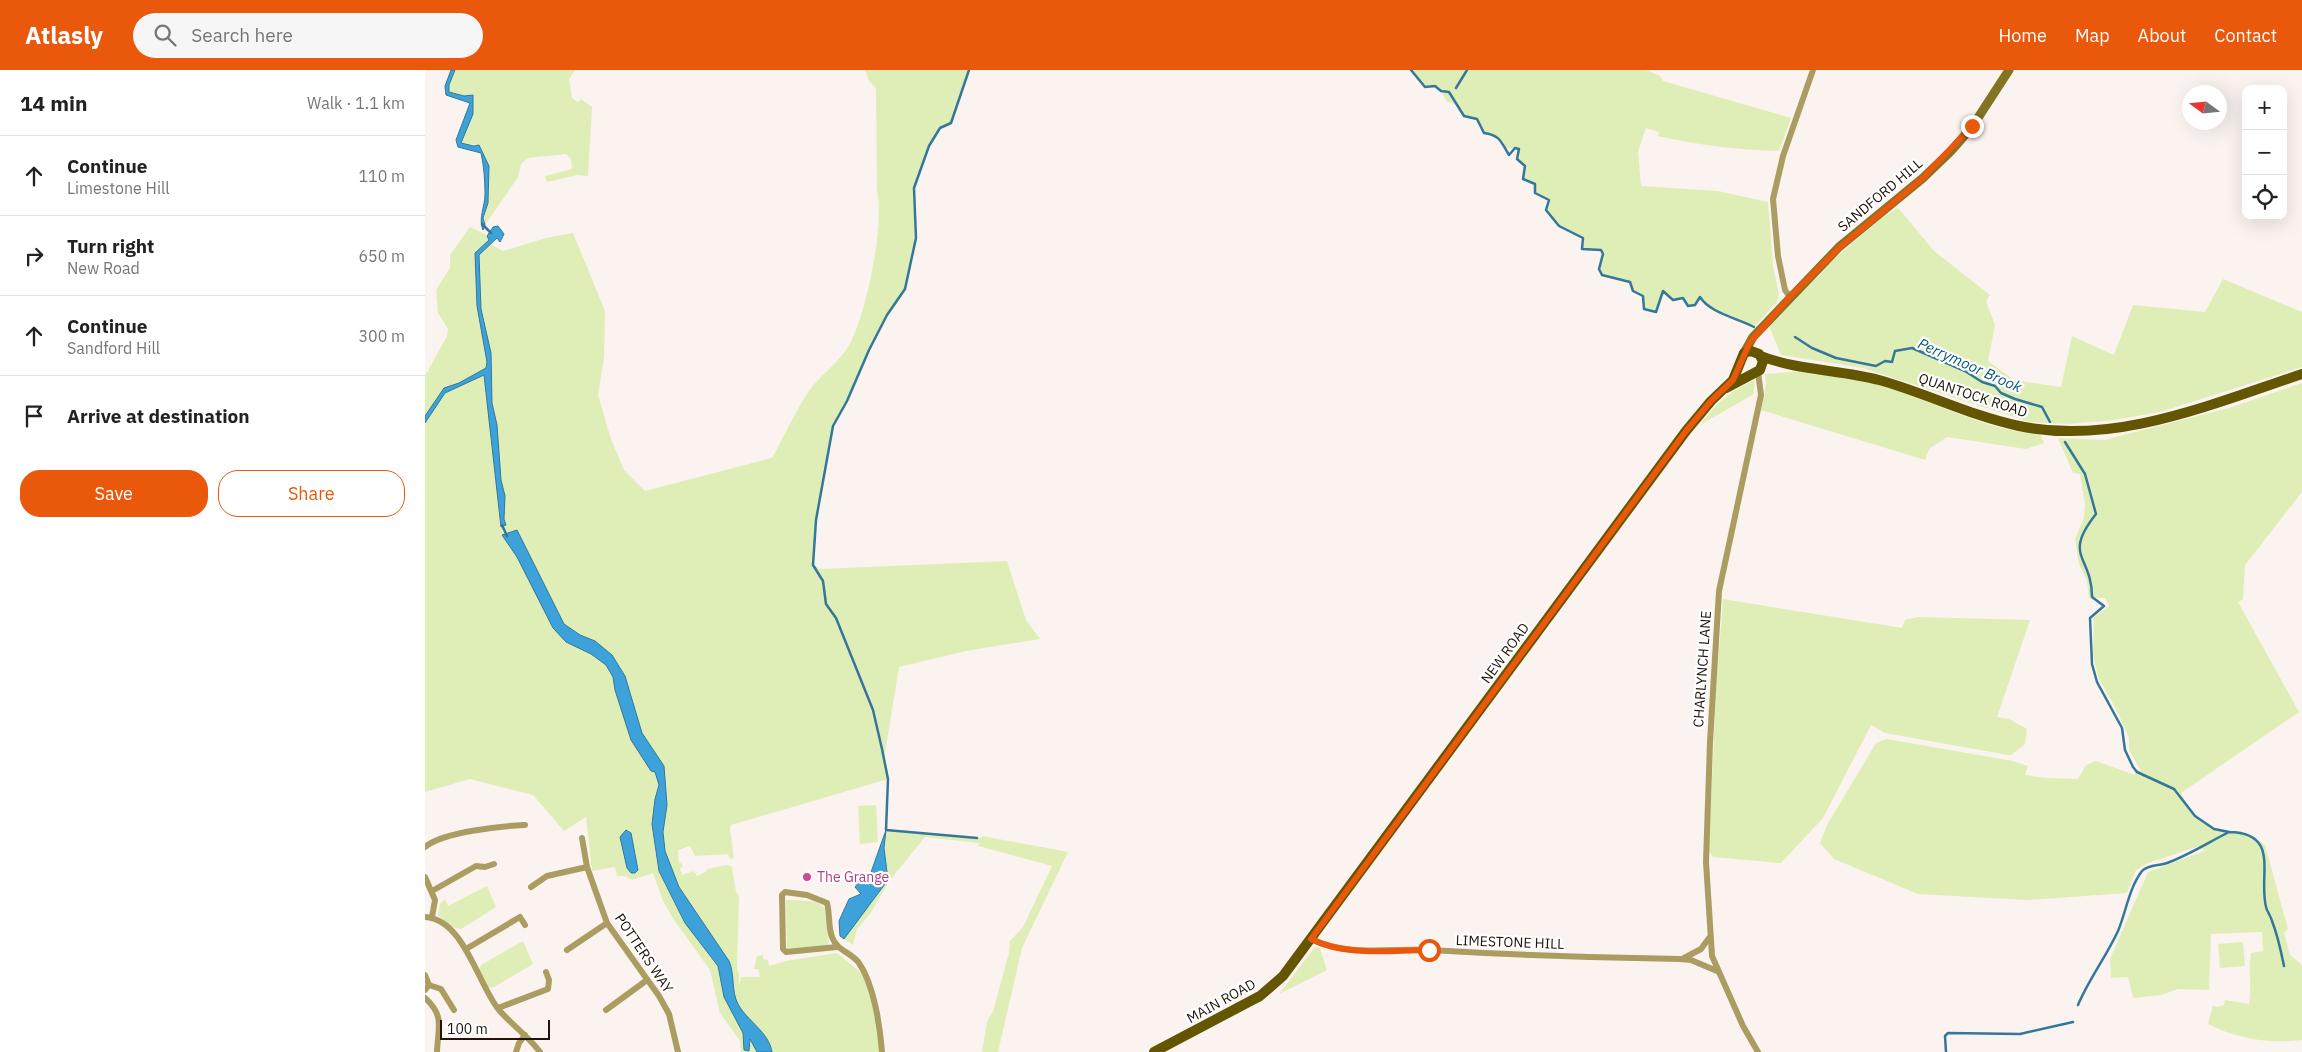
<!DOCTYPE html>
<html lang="en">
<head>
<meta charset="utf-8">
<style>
	body { margin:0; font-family:"IBM Plex Sans",sans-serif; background:#f6f6f6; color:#222 }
	.controls { position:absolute; right:15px; top:15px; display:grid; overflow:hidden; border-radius:10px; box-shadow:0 5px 20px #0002 }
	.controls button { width:45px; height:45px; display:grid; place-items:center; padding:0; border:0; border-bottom:1px solid #e0e0e0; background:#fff; color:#222; font:25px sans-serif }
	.compass { position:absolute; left:1757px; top:15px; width:45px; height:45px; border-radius:50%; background:#fff; box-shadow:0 5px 20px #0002; rotate:285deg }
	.scale { position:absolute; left:15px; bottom:12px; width:110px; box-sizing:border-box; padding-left:5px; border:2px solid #1f130b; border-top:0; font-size:14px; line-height:18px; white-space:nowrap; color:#1f130b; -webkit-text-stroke:4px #fff; paint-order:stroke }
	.stop { position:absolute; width:15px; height:15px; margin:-11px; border:4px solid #ea580c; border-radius:50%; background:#fff }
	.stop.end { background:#ea580c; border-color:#fff; box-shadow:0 1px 5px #0008 }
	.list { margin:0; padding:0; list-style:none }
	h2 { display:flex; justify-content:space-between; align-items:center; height:65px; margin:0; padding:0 20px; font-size:21px }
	h2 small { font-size:16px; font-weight:400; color:#767676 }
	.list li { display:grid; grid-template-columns:32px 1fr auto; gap:15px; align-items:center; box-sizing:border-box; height:80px; padding:0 20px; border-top:1px solid #e0e0e0 }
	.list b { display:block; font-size:19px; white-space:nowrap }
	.list p { margin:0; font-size:16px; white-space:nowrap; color:#767676 }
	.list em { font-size:16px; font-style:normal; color:#767676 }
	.actions { display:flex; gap:10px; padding:15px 20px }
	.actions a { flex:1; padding:11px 0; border:1px solid #ea580c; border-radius:20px; text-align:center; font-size:18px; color:#ea580c }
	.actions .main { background:#ea580c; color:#fff }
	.icon { flex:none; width:28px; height:28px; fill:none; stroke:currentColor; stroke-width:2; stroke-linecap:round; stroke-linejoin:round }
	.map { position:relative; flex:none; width:1877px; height:982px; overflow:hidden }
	header { display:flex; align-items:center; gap:30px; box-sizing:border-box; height:70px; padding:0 25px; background:#ea580c; color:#fff }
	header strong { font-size:24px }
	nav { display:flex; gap:28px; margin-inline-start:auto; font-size:18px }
	.search { width:350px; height:45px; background:#f6f6f6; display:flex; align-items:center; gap:12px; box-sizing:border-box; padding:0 18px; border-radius:28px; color:#767676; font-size:19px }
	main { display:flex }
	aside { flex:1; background:#fff }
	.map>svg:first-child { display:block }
</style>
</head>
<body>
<header>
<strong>Atlasly</strong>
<div class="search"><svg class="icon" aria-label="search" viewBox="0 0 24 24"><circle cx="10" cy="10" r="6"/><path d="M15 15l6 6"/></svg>Search here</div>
<nav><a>Home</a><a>Map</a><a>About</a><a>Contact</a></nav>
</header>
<main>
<aside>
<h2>14 min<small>Walk · 1.1 km</small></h2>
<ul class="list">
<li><svg class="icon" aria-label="ahead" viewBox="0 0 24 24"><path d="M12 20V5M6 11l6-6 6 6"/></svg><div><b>Continue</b><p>Limestone Hill</p></div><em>110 m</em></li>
<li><svg class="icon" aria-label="right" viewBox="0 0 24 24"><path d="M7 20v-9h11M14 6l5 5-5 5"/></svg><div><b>Turn right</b><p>New Road</p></div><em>650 m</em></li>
<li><svg class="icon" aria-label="ahead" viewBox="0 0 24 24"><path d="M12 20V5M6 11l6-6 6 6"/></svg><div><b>Continue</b><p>Sandford Hill</p></div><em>300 m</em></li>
<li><svg class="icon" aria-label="arrive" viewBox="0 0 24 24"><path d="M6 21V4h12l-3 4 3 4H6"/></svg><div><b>Arrive at destination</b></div></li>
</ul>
<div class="actions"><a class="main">Save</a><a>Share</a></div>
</aside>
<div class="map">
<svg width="1877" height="982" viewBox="0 0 1877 982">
	<rect width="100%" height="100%" fill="#fbf3ef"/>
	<path fill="#dfeeb6" d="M30,0H150L144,9L147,28L153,32L156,29L167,37L163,106L152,105L122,112L120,106L147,99L146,89L141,84L103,88L96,94L93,107L60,155C57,146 62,142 63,132C65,112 63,94 54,75L36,73C38,54 50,51 48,26H39L24,22V15Z
		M440,0H544L526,53L515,58L504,75L489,118L491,168L480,219L462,245L444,280L422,331L408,356L391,450L388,495L395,499L582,491L601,550L615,569L541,581L474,597L459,689L463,709L306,755L305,759L309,788L305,789L303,784L270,786L265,776L253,780L254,793H256L258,797L255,798L257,805L269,801L272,806L282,801V799L302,795L307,797L311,822L314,826L312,898L314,904V916L316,907H335L333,899H329L332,886L338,885V889L343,890L344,896L361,891L412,883L440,906L450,925L457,982H316L315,971L295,943L285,900L249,850L238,831L228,803L207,810L200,806H192L190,797L167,801L161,747L139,761L108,725L45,709L0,722V306L22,266L23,259L13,243L11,220L25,198V185L45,157L60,164L67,175L78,181L121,168L148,163L180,241L179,287L173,325L186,369L199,400L220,421L347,388C359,366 370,342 384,321C395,305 414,293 424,275C441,246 460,153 452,120L451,18L444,11Z
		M986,0H1221L1235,6L1238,11L1366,48L1354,81C1312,80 1274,75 1233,66L1234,62L1221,58L1213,81L1216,116L1293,121L1343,132L1348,196L1354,224L1352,232L1329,257C1312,248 1285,243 1275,227L1270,235L1263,236L1257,228L1248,230L1238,221L1231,242L1219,239L1218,226L1208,221L1205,212L1177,205L1174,199L1178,184L1176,180L1157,179L1158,168L1134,156L1121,140L1124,130L1110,123L1109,114L1098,109L1100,96L1092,89L1093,79L1081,78L1071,65L1059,63L1052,49L1039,46L1032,34L1022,32L1016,21L1010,16L1000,17Z
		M1472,138L1475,140L1509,181L1565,225L1561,231L1570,255L1563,291L1589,310L1636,317L1647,266L1689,285L1708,235L1780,242L1798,209L1877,242V297L1735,342L1690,350L1642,354L1605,352L1438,298L1356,285L1344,256L1377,219L1394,206L1402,195L1457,148Z
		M1382,301C1409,307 1438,310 1465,318C1515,334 1562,361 1615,364L1619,373L1601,379L1522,367L1504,379L1500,390L1336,340L1341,314L1340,304Z
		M1330,310L1329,324L1275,355C1290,334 1306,320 1330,310Z
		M1877,313V422L1820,495L1818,529L1813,532L1874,642L1756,723C1782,775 1805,749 1840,775L1863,859L1859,863L1865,885L1877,895V970C1844,974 1813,969 1783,954L1788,935L1792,937L1799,935L1800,930L1824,934C1827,917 1823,901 1826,883L1838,881L1837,862L1786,864L1784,920L1753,919L1736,925L1708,928L1703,907L1686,908L1685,889L1723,802L1782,780L1774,779V776L1723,793L1711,800L1702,823L1603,830L1493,824L1409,789L1395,773L1402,755L1451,673L1462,669L1588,691L1603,696L1600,705L1621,708L1653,709L1661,695L1671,691L1710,705L1709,698L1716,701L1704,680V668L1692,641L1673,607L1668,584L1669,547L1684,536L1680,528H1664L1662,511L1654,494L1650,469L1659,447L1660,435L1655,404L1648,403L1633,368L1679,370L1804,338Z
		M1298,529L1477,558L1480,550L1493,547L1605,550L1572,647L1584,649L1602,659L1600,674L1586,685H1583L1460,663L1446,655L1398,748L1356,793L1288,787L1284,781L1291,620Z
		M451,735L453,772L435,774L433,736Z
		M461,760L556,768L557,766L643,782L597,878L573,982H557L562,952L568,941L584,883L585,871L598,857L627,796L553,776L554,773L500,767L465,810L445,844L432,859L428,875L419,869L463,810L459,778Z
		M62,816L71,837L36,859L27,857L13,845L15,834L20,829L23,836Z
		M361,830C407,831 401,833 404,876L362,879Z
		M98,871L108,894L69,917L61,918L53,904L56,895Z
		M1818,872L1820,896L1795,898L1793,874Z
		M890,877L895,878L902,900L854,924Z"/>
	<path fill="#3da2d9" stroke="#34779b" d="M26,0H30L24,15V22L39,26L48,25V44L36,73L49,76L54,75L64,96L63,133L58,148L60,155L58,160C53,148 60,137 60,124C60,111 59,96 56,83L33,77L31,70L45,33L21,25L20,16Z
		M73,156L79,164L75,172L72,168L54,185L56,239L66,283L67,333L72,355L76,410L80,426L79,449L81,455L76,457L59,305L20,323L0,353V346L19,318L34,313L61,298L62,292L52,236L50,183L64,170L62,166L68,157Z
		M92,460L139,554L155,565L170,571L187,585L200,606L217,663L239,696L242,735L238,762L240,781L254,817L304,891C310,904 306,921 313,934C322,951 344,962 347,982H332L325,969L324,981L319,980L318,963L299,927L293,896L260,853L234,801L227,754L230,729L234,715L230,702L226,701L206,670L190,620L188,607L181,595L166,584L141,572L128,558L92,487L77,465Z
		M201,760L206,763L213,800L210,803H206L202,798L195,767Z
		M461,760L459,778L463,810L419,869L415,866L414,851L424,829L436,824L430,817L439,805H445Z"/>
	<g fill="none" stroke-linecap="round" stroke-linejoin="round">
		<path stroke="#34779b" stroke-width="2.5" d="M544,0L526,53L515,58L504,76L489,118L491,168L480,219L462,245L444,280L422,331L408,356L391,450L388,495L398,511L401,534L411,548L448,640L457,679L463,709L461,760L552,768
			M986,0L1000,17L1010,16L1016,21L1024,22L1039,46L1052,49L1059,63C1075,65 1076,72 1084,85L1090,78L1094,79L1092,89L1100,96L1098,109L1110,114V123L1124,130L1121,140L1134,156L1158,168L1157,179L1176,180L1178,184L1174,199L1177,205L1205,212L1208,221L1218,226L1219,239L1231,242L1238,221L1248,230L1258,228L1263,236L1270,235L1275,227C1285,243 1312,248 1329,257
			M1031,18L1042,0
			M57,154L66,163
			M1370,267L1387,278L1411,288L1451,296L1460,291L1467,292L1470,281L1487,278L1540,301L1557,312L1570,316L1576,323L1590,329L1617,337L1625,352
			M1640,372L1660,404L1671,444C1637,487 1667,485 1667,527L1679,536L1665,548L1667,594L1672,612L1697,658L1700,680L1708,697L1712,702L1749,719L1770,746L1789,759L1804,762C1784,772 1764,785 1742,793C1735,796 1723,794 1717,801C1704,818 1701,842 1693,861C1681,887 1664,909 1653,935
			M77,455L82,466
			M1804,762C1856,763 1833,805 1841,837C1842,842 1846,846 1847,851C1853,866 1856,881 1859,896
			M1521,982L1520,966L1523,963L1595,964L1648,952"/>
		<path stroke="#ab9d61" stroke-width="6" d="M1365,227L1360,220L1353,186L1348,129L1358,86L1388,0
			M157,768L162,797L182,853L234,926L244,944L253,982
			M0,777C18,762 76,756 100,755
			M0,807L10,830L7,847
			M106,817L122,806L162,797
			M7,821L51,796L60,797L69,794
			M0,847C39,849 53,915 74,940C87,955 103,966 115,982
			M886,869C923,887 965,878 1005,880C1089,885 1172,888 1255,889L1266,890L1292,901
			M412,877L361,882L358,879L357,825L360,822L382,825L402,833C405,844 403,856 407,867C412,881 426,882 434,893C449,915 455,956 457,982
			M41,879L95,847L100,855
			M142,880L182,853
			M1259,888L1276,879L1284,868
			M0,905L4,915L0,920
			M4,915L16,919L29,940
			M0,928C20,946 13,957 12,982
			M73,938L123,919L124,910L121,902
			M181,940L222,910
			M91,982L94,973L100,965
			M1333,982L1318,956L1287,886L1281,792L1285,672L1294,521L1336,325L1333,302"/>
		<path stroke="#837323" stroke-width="9" d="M1319,283L1328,267L1414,177L1498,108L1526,81L1547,57L1584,0"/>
		<path stroke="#645500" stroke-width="10" d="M1336,286C1370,300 1417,300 1454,310C1501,323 1546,346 1594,356C1690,376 1787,334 1877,304
			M729,982L835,926L858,906L1261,361L1286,331L1308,310L1319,283L1326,281L1334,284L1338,291L1335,300L1301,318"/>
	</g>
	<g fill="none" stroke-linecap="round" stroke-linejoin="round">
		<path stroke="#ea580c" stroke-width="6" d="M1004,880C965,880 922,887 886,869L1261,361L1286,331L1308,310L1325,272L1365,227L1414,178L1498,108L1547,56"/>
	</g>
	<circle fill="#d1479c" stroke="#fff" stroke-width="2" cx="382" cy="807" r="5"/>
	<g text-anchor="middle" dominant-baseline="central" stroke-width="4.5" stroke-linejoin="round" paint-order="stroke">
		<g font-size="14" fill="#1f130b" stroke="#fff">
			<text transform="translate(1455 125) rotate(-40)">SANDFORD HILL</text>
			<text transform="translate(1548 325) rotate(18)">QUANTOCK ROAD</text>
			<text transform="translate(1080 583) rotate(-54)">NEW ROAD</text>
			<text transform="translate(1277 599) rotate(-86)">CHARLYNCH LANE</text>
			<text transform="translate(1085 872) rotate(2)">LIMESTONE HILL</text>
			<text transform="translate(219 883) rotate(56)">POTTERS WAY</text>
			<text transform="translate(796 931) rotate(-29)">MAIN ROAD</text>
		</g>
		<g font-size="14" fill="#b23c85" stroke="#fff" text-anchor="start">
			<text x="392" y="807">The Grange</text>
		</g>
		<g font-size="15" font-style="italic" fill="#07577c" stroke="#fff">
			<text transform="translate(1545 295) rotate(24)">Perrymoor Brook</text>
		</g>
	</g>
</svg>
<div class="controls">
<button>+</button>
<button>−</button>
<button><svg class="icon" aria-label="locate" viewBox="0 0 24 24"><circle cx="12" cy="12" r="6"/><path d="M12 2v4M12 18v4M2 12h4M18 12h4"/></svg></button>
</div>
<svg class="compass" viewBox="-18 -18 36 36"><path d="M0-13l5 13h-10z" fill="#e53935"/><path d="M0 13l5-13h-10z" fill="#767676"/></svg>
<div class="scale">100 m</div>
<div class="stop" style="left:1004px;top:880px"></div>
<div class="stop end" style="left:1547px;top:56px"></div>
</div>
</main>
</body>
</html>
